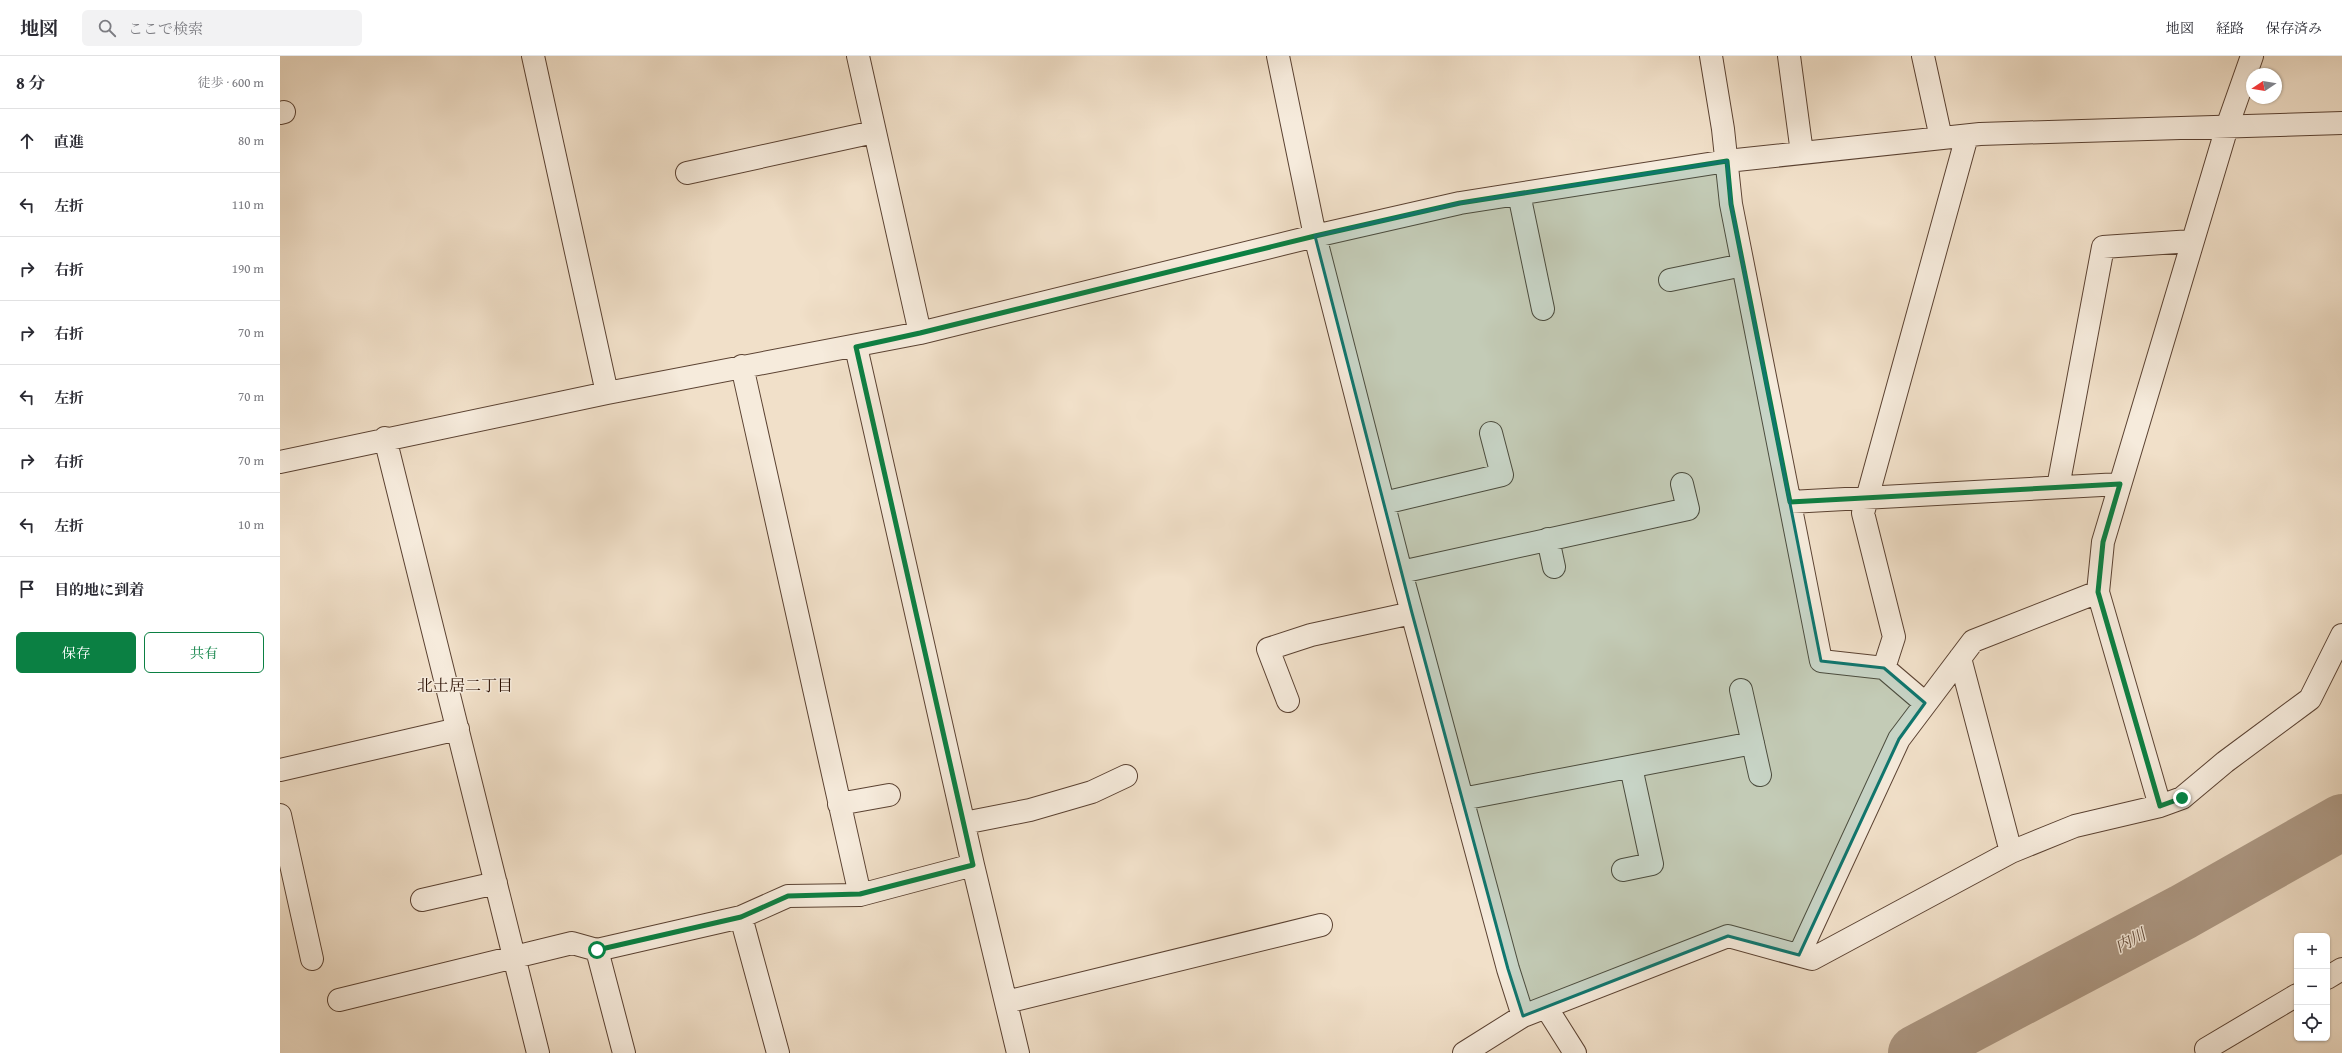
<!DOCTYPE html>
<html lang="ja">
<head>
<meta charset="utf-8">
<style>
	body { margin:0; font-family:"Gentium Book Plus","Noto Serif JP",serif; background:#f2f2f3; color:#2b2b33 }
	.controls { position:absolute; right:12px; bottom:12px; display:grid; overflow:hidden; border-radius:6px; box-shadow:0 1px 3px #0004 }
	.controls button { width:36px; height:36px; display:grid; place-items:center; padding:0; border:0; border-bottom:1px solid #e1e1e2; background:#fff; color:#2b2b33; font:20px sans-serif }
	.compass { position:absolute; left:1966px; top:12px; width:36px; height:36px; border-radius:50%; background:#fff; box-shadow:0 1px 3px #0004; rotate:258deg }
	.stop { position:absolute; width:12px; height:12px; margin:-9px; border:3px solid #0b8043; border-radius:50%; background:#fff }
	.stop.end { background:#0b8043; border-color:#fff; box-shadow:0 1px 4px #0008 }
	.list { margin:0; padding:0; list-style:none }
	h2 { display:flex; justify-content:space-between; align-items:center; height:52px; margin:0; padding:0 16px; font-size:17px }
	h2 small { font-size:13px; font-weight:400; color:#7c7c81 }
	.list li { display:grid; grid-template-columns:26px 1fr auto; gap:12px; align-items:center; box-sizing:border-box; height:64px; padding:0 16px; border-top:1px solid #e1e1e2 }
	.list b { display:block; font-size:15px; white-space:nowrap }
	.list em { font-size:13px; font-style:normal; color:#7c7c81 }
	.actions { display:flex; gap:8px; padding:12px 16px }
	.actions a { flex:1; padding:9px 0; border:1px solid #0b8043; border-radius:6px; text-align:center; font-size:14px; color:#0b8043 }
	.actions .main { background:#0b8043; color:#fff }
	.icon { flex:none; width:22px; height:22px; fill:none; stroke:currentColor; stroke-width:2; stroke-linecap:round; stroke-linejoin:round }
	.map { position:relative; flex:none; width:2062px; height:997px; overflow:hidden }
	header { display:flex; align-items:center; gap:24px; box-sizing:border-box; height:56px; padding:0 20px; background:#fff; border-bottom:1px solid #e1e1e2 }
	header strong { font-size:19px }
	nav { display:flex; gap:22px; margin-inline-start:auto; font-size:14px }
	.search { width:280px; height:36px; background:#f2f2f3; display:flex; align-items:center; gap:10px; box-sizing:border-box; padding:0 14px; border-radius:6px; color:#7c7c81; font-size:15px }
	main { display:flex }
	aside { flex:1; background:#fff }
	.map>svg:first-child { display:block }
</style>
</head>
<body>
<header>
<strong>地図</strong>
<div class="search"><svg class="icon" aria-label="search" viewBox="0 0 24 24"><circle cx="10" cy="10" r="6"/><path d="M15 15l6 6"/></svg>ここで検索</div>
<nav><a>地図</a><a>経路</a><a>保存済み</a></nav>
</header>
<main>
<aside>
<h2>8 分<small>徒歩 · 600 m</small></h2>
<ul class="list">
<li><svg class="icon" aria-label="ahead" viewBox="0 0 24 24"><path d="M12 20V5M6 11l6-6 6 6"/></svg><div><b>直進</b></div><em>80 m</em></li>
<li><svg class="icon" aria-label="left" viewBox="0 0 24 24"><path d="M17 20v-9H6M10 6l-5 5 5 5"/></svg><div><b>左折</b></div><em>110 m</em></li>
<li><svg class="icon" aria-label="right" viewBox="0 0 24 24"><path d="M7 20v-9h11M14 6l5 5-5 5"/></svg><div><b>右折</b></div><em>190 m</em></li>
<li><svg class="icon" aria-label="right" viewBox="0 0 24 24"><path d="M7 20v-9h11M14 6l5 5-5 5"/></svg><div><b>右折</b></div><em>70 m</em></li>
<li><svg class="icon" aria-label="left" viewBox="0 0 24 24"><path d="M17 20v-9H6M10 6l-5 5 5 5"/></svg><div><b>左折</b></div><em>70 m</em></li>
<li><svg class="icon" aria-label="right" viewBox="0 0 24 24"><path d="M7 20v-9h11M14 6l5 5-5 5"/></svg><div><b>右折</b></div><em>70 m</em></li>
<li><svg class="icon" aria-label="left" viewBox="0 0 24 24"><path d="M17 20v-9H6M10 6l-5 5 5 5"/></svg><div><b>左折</b></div><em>10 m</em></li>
<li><svg class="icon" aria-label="arrive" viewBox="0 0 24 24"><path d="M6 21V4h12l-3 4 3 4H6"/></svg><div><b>目的地に到着</b></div></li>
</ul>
<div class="actions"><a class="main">保存</a><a>共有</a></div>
</aside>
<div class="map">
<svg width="2062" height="997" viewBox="0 0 2062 997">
	<rect width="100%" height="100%" fill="#f1e0c9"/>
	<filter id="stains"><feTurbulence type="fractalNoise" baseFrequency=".005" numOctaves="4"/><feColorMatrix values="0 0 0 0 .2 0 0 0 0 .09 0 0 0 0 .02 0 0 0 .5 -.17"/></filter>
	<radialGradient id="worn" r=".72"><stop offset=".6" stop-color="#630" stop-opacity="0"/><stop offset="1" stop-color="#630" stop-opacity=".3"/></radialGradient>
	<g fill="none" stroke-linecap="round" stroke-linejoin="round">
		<path stroke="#ad9985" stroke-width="56" d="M1636,997L1903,856L2062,766"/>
		<g stroke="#5b4232" stroke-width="24">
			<path id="minor" d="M253,0L327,337
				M578,0L640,277
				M998,0L1035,180L1121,516L1228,913L1243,960
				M1431,0L1443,73L1451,148L1541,605L1604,612L1645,647
				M1509,0L1522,97
				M1643,0L1661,82
				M0,57L4,56
				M407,117L594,76
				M1239,138L1263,253
				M1390,224L1463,209
				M576,291L693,809L738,997
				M462,310L580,839
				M105,382L258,997
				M0,406L327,337L640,277L1035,180L1180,147L1447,105L1700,78L2062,67
				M1778,431L1823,191L1912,185
				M1510,446L1840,428
				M1104,447L1222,419L1211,377
				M1268,483L1274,511
				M1121,516L1408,453L1402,428
				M1680,602L1731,796
				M1604,612L1614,581L1583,457L1687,80
				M1461,634L1480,719
				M1008,645L988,593L1031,579L1132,557
				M0,714L178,673
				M1182,743L1473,687
				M559,748L609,739
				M1880,750L1818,536L1823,486L1947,71L1972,0
				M0,759L32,903
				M684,767L750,754L812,736L846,720
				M1343,814L1372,808L1351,711
				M142,844L216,827
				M461,861L498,997
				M1519,899L1619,683L1693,585L1818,536
				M2047,922L2062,913
				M59,944L292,887L317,894
				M726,946L1041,869
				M1266,951L1295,997
				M1926,993L2017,939
				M344,997L317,894L461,861L508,840L580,839L693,809
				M1184,997L1243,960L1448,880L1532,903L1731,796L1795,770L1880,750L1902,742L1945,706L2030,643L2062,579"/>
		</g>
		<use href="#minor" stroke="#f6ebdc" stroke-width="22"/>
	</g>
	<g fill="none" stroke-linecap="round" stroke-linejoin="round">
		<path stroke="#0b8043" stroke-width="5" d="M317,894L461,861L508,840L580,838L693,809L576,291L640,277L1035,180L1180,147L1447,105L1451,148L1510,446L1840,428L1823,486L1818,536L1880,750L1902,742"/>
	</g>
	<path fill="#0f766e" fill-opacity="0.2" stroke="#0f766e" stroke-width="3" stroke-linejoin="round" d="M1447,105L1451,148L1541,605L1604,612L1645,647L1619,683L1519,899L1448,880L1243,960L1228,913L1132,557L1035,180L1180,147Z"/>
	<g text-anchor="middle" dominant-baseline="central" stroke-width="3" stroke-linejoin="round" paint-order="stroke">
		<g font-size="16" fill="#290e00" stroke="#f6ebdc">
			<text x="185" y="629">北土居二丁目</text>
		</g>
		<g font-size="16" font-style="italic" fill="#644d3c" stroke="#f6ebdc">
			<text transform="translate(1850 884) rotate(-28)">内川</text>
		</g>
	</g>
	<rect width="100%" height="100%" filter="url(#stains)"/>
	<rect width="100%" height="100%" fill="url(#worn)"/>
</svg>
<div class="controls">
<button>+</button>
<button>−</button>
<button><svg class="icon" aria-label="locate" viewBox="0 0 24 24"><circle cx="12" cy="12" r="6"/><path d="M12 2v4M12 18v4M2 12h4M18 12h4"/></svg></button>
</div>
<svg class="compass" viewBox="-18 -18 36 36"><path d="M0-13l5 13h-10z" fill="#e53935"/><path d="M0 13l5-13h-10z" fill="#7c7c81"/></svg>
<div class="stop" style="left:317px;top:894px"></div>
<div class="stop end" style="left:1902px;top:742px"></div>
</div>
</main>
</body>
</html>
